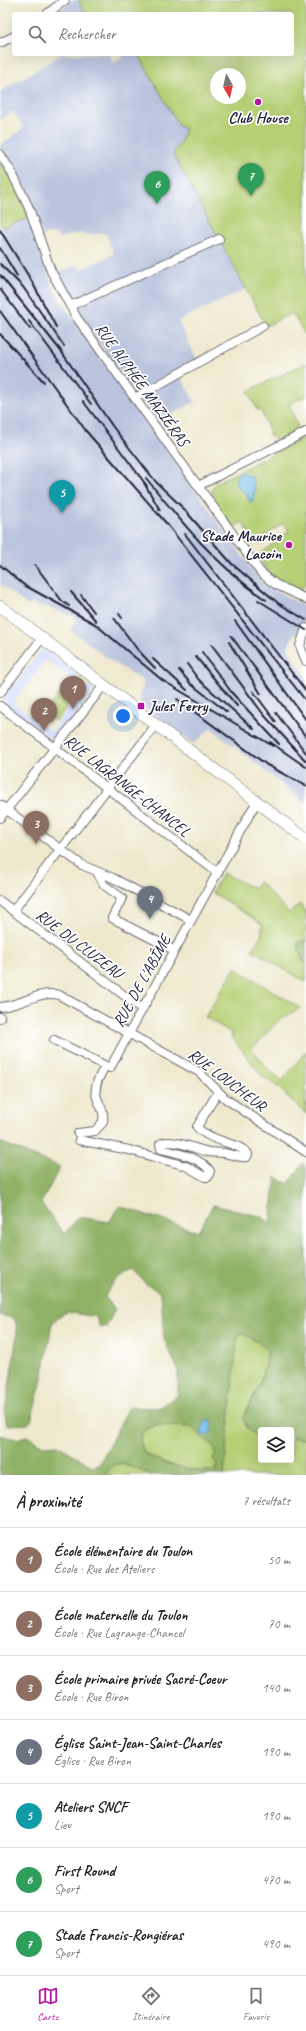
<!DOCTYPE html>
<html lang="fr">
<head>
<meta charset="utf-8">
<style>
	body { margin:0; font-family:Caveat,sans-serif; background:#f2f2f2; color:#222 }
	.controls { position:absolute; right:12px; bottom:12px; display:grid; overflow:hidden; border-radius:4px; box-shadow:0 4px 16px #0002 }
	.controls button { width:36px; height:36px; display:grid; place-items:center; padding:0; border:0; border-bottom:1px solid #e0e0e0; background:#fff; color:#222; font:20px sans-serif }
	.compass { position:absolute; left:210px; top:68px; width:36px; height:36px; border-radius:50%; background:#fff; box-shadow:0 4px 16px #0002; rotate:172deg }
	.you { position:absolute; left:123px; top:716px; width:14px; height:14px; margin:-10px; border:3px solid #fff; border-radius:50%; background:#1a73e8; box-shadow:0 0 0 6px #1a73e833 }
	.badge { display:grid; place-items:center; width:26px; height:26px; border-radius:50%; background:#b5179e; color:#fff; font-size:13px; font-weight:700 }
	.pin { position:absolute; translate:-50% -33px; filter:drop-shadow(0 1px 2px #0008) }
	.pin::after { content:''; position:absolute; top:21px; width:14px; height:12px; background:inherit; clip-path:polygon(0 0,100% 0,50% 100%) }
	.list { margin:0; padding:0; list-style:none }
	h2 { display:flex; justify-content:space-between; align-items:center; height:52px; margin:0; padding:0 16px; font-size:17px }
	h2 small { font-size:13px; font-weight:400; color:#767676 }
	.list li { display:grid; grid-template-columns:26px 1fr auto; gap:12px; align-items:center; box-sizing:border-box; height:64px; padding:0 16px; border-top:1px solid #e0e0e0 }
	.list b { display:block; font-size:15px; white-space:nowrap }
	.list p { margin:0; font-size:13px; white-space:nowrap; color:#767676 }
	.list em { font-size:13px; font-style:normal; color:#767676 }
	.icon { flex:none; width:22px; height:22px; fill:none; stroke:currentColor; stroke-width:2; stroke-linecap:round; stroke-linejoin:round }
	.map { position:relative; flex:none; width:306px; height:1475px; overflow:hidden }
	.search { position:absolute; background:#fff; box-shadow:0 4px 16px #0002; left:12px; right:12px; top:12px; height:44px; display:flex; align-items:center; gap:10px; box-sizing:border-box; padding:0 14px; border-radius:4px; color:#767676; font-size:15px }
	.sheet { height:500px; background:#fff }
	nav { display:flex; justify-content:space-around; align-items:center; box-sizing:border-box; height:56px; border-top:1px solid #e0e0e0; background:#fff; font-size:11px; color:#767676 }
	nav a { display:grid; justify-items:center; gap:2px }
	nav .on { color:#b5179e }
	.map>svg:first-child { display:block }
</style>
</head>
<body>
<div class="map">
<svg width="306" height="1475" viewBox="0 0 306 1475">
	<rect width="100%" height="100%" fill="#fff"/>
	<filter id="ink" filterUnits="userSpaceOnUse"><feTurbulence type="fractalNoise" baseFrequency=".025" numOctaves="2"/><feDisplacementMap in="SourceGraphic" scale="8" xChannelSelector="R" yChannelSelector="G"/><feConvolveMatrix kernelMatrix="1 2 1 2 8 2 1 2 1" color-interpolation-filters="sRGB"/></filter>
	<filter id="wash" filterUnits="userSpaceOnUse"><feTurbulence type="fractalNoise" baseFrequency=".012" numOctaves="4" result="noise"/><feDisplacementMap in="SourceGraphic" scale="16" xChannelSelector="R" yChannelSelector="G"/><feGaussianBlur stdDeviation="0.9" result="paint"/><feColorMatrix in="noise" values="0 0 0 0 0 0 0 0 0 0 0 0 0 0 0 0 0 1.4 0 .05"/><feComposite in="paint" operator="in"/></filter>
	<g filter="url(#wash)">
		<rect width="100%" height="100%" fill="#eee8cc"/>
		<path fill="#cfdaf9" d="M43,648L79,675L74,681L46,660L13,703L52,732L71,704L73,705L90,684L96,689L54,742L1,702Z"/>
		<path fill="#bac4de" d="M72,0H78L86,14H56L55,12Z
			M62,54H109L114,63L126,54H138L179,126L185,129L181,140L173,154L246,289L178,321L197,359L177,371L195,402L157,422L89,329L56,273L78,265L80,270L114,254L106,233L85,235L79,233L59,238L57,234H45L43,237L28,193L0,147V145L24,128L13,112L0,120V92Z
			M29,218L54,291L111,372L258,578L263,584L306,607V618L297,634H294L288,647L290,653L306,676V803L211,728L194,744L139,703L144,681L113,662L70,630L77,620L72,616L47,607H37L33,602L28,606L0,584V225L3,228Z"/>
		<path fill="#b6cf74" stroke="#6c7858" fill-rule="evenodd" d="M78,0H306V336L292,313L266,326L173,154L181,141L185,129L179,126L138,54H292V14H86ZM216,74H240V98H216Z
			M0,159L13,181L29,218L3,228L0,225Z
			M306,363V396L289,404L299,430L277,441L268,434L270,432L260,409L257,410L248,391Z
			M306,437V584L299,592L274,580L258,556L289,531L283,523L256,543L242,522L233,528C225,517 201,493 218,482Z
			M59,694L70,702L56,721L44,713Z
			M223,873L255,889L259,881L289,913L300,904L306,911V941L297,942L303,962L306,963V982L252,950L262,934V924L212,892Z
			M235,968L300,1008L278,1021L252,1049L268,1069L282,1081L306,1051V1114L278,1087L262,1076L231,1036L232,1033L205,1017Z
			M241,1333L258,1342L268,1351L260,1384L243,1418L247,1428L259,1437L261,1436V1460H291V1437L306,1440V1475H224L237,1339Z
			M156,1425L193,1427L204,1439L215,1447L217,1471C191,1472 167,1466 144,1453L140,1440L143,1431Z
			M114,1464H122L152,1475H105Z"/>
		<path fill="#90b266" stroke="#596a50" fill-rule="evenodd" d="M306,941V963L303,962L297,942Z
			M0,1142L60,1167L41,1203L64,1234L79,1217L109,1222L120,1206L198,1232L213,1205L262,1217L270,1223L276,1177L288,1184L303,1163L306,1167V1440L291,1437V1430H261V1436C252,1438 246,1425 243,1418L260,1384L268,1351L258,1342L241,1333L237,1339L224,1475H152L122,1464H114L105,1475H0V1435L16,1439L27,1436L43,1446L58,1445L93,1467L99,1465L129,1407L158,1408L178,1395V1370L164,1339L161,1293L145,1283L133,1270C119,1276 111,1284 105,1297L115,1309L106,1327L99,1326L96,1317L67,1312L58,1317L52,1324L42,1379L31,1421L28,1424L7,1425L5,1413L17,1334L16,1322L13,1318L0,1315ZM156,1425L193,1427C197,1431 200,1436 204,1439C212,1446 219,1448 213,1459L217,1464V1471C191,1472 167,1466 144,1453L140,1440L143,1431Z"/>
		<path fill="#6fbde9" stroke="#487092" d="M240,472L252,476L255,491L252,502L249,501L247,494C239,488 229,483 240,472Z
			M204,1420H212L211,1434L201,1435Z"/>
	</g>
	<g filter="url(#ink)">
		<g fill="none" stroke-linecap="round" stroke-linejoin="round">
			<g stroke="#69676e" stroke-width="10">
				<path id="street" d="M47,14L65,0
					M0,43L14,36
					M0,154L11,171L29,208L51,271L77,318L261,573L275,584L306,599
					M70,306L219,239
					M135,398L263,326
					M198,486L306,432
					M306,628L300,646L306,661
					M0,693L42,638
					M0,706L218,873
					M0,805L82,865L113,878L191,920
					M0,818L104,685
					M97,872L104,885L122,898L112,918L174,950
					M0,901L142,1009
					M13,911L156,725
					M0,1007C20,1006 39,990 59,995L199,1072L226,1099L306,1152
					M0,1017V1018
					M54,1040L110,1068L253,808L258,802
					M78,1133L95,1131L103,1122C105,1108 98,1105 96,1094C94,1084 101,1074 105,1066
					M79,1140L129,1150L186,1166L205,1177H208L210,1171C200,1157 177,1153 161,1149L160,1144C170,1137 197,1150 209,1152C215,1153 222,1152 228,1154C235,1155 240,1158 247,1157L248,1154C243,1144 208,1141 197,1127L218,1092"/>
			</g>
			<g stroke="#69676e" stroke-width="12">
				<path id="secondary" d="M0,606L306,839"/>
			</g>
			<use href="#street" stroke="#fff" stroke-width="8"/>
			<use href="#secondary" stroke="#fff" stroke-width="11"/>
			<path stroke="#22223b" stroke-width="2" d="M0,230L31,280L56,327
				M0,248L17,276
				M0,264L23,287L64,346
				M0,275L61,351L113,427L156,482L182,507L232,564L278,603L306,620
				M0,289L30,329
				M0,311L86,431L166,523L306,701
				M29,321L91,404
				M0,334L44,382
				M83,401L147,486
				M146,478C182,523 218,567 266,600
				M144,483L160,510
				M185,534L306,691
				M0,565L24,585L95,624L162,680L273,746
				M35,565L62,601L69,606
				M71,592L96,621
				M81,595L94,612
				M258,600L306,630
				M119,614L122,618
				M114,618L137,649L155,668
				M235,621L306,720
				M231,636L306,737
				M229,642L261,694
				M212,645L264,715L306,761
				M202,652L232,693L279,744
				M196,657L237,706
				M153,659L187,690
				M187,664L199,680L254,729
				M179,670L191,684L227,712
				M253,691L276,722
				M177,699L267,765L306,786
				M276,713L306,753
				M270,742L306,767"/>
		</g>
	</g>
	<g fill="#b5179e" stroke="#fff" stroke-width="1.5">
		<circle cx="258" cy="102" r="4"/>
		<circle cx="289" cy="545" r="4"/>
		<rect x="137" y="702" width="8" height="8" rx="2"/>
	</g>
	<g text-anchor="middle" dominant-baseline="central" stroke-width="3.5" stroke-linejoin="round" paint-order="stroke">
		<g font-size="16" font-weight="bold" fill="#22223b" stroke="#fff">
			<text x="258" y="118">Club House</text>
			<text x="281" y="536" text-anchor="end">Stade Maurice<tspan x="281" dy="18">Lacoin</tspan></text>
			<text x="149" y="706" text-anchor="start">Jules Ferry</text>
		</g>
		<g font-size="16" fill="#22223b" stroke="#fff">
			<text transform="translate(142 385) rotate(54)">RUE ALPHÉE MAZIÉRAS</text>
			<text transform="translate(127 786) rotate(38)">RUE LAGRANGE-CHANCEL</text>
			<text transform="translate(79 944) rotate(37)">RUE DU CLUZEAU</text>
			<text transform="translate(142 981) rotate(-61)">RUE DE L'ABÎME</text>
			<text transform="translate(227 1080) rotate(37)">RUE LOUCHEUR</text>
		</g>
	</g>
</svg>
<div class="controls">
<button><svg class="icon" aria-label="layers" viewBox="0 0 24 24"><path d="M12 4l9 5-9 5-9-5zM3 14l9 5 9-5"/></svg></button>
</div>
<svg class="compass" viewBox="-18 -18 36 36"><path d="M0-13l5 13h-10z" fill="#e53935"/><path d="M0 13l5-13h-10z" fill="#767676"/></svg>
<div class="you"></div>
<div class="pin badge" style="left:73px;top:709px;background:#8d6e63">1</div>
<div class="pin badge" style="left:44px;top:731px;background:#8d6e63">2</div>
<div class="pin badge" style="left:36px;top:844px;background:#8d6e63">3</div>
<div class="pin badge" style="left:150px;top:919px;background:#6b7280">4</div>
<div class="pin badge" style="left:62px;top:513px;background:#0f9aa8">5</div>
<div class="pin badge" style="left:157px;top:204px;background:#2e9e5b">6</div>
<div class="pin badge" style="left:251px;top:196px;background:#2e9e5b">7</div>
<div class="search"><svg class="icon" aria-label="search" viewBox="0 0 24 24"><circle cx="10" cy="10" r="6"/><path d="M15 15l6 6"/></svg>Rechercher</div>
</div>
<section class="sheet">
<h2>À proximité<small>7 résultats</small></h2>
<ul class="list">
<li><span class="badge" style="background:#8d6e63">1</span><div><b>École élémentaire du Toulon</b><p>École · Rue des Ateliers</p></div><em>50 m</em></li>
<li><span class="badge" style="background:#8d6e63">2</span><div><b>École maternelle du Toulon</b><p>École · Rue Lagrange-Chancel</p></div><em>70 m</em></li>
<li><span class="badge" style="background:#8d6e63">3</span><div><b>École primaire privée Sacré-Coeur</b><p>École · Rue Biron</p></div><em>140 m</em></li>
<li><span class="badge" style="background:#6b7280">4</span><div><b>Église Saint-Jean-Saint-Charles</b><p>Église · Rue Biron</p></div><em>190 m</em></li>
<li><span class="badge" style="background:#0f9aa8">5</span><div><b>Ateliers SNCF</b><p>Lieu</p></div><em>190 m</em></li>
<li><span class="badge" style="background:#2e9e5b">6</span><div><b>First Round</b><p>Sport</p></div><em>470 m</em></li>
<li><span class="badge" style="background:#2e9e5b">7</span><div><b>Stade Francis-Rongiéras</b><p>Sport</p></div><em>490 m</em></li>
</ul>
</section>
<nav>
<a class="on"><svg class="icon" aria-label="map" viewBox="0 0 24 24"><path d="M3 6l6-2 6 2 6-2v14l-6 2-6-2-6 2zM9 4v14M15 6v14"/></svg>Carte</a>
<a><svg class="icon" aria-label="directions" viewBox="0 0 24 24"><path d="M12 3l9 9-9 9-9-9zM9 14v-3h6M13 9l2 2-2 2"/></svg>Itinéraire</a>
<a><svg class="icon" aria-label="saved" viewBox="0 0 24 24"><path d="M7 4h10v16l-5-4-5 4z"/></svg>Favoris</a>
</nav>
</body>
</html>
